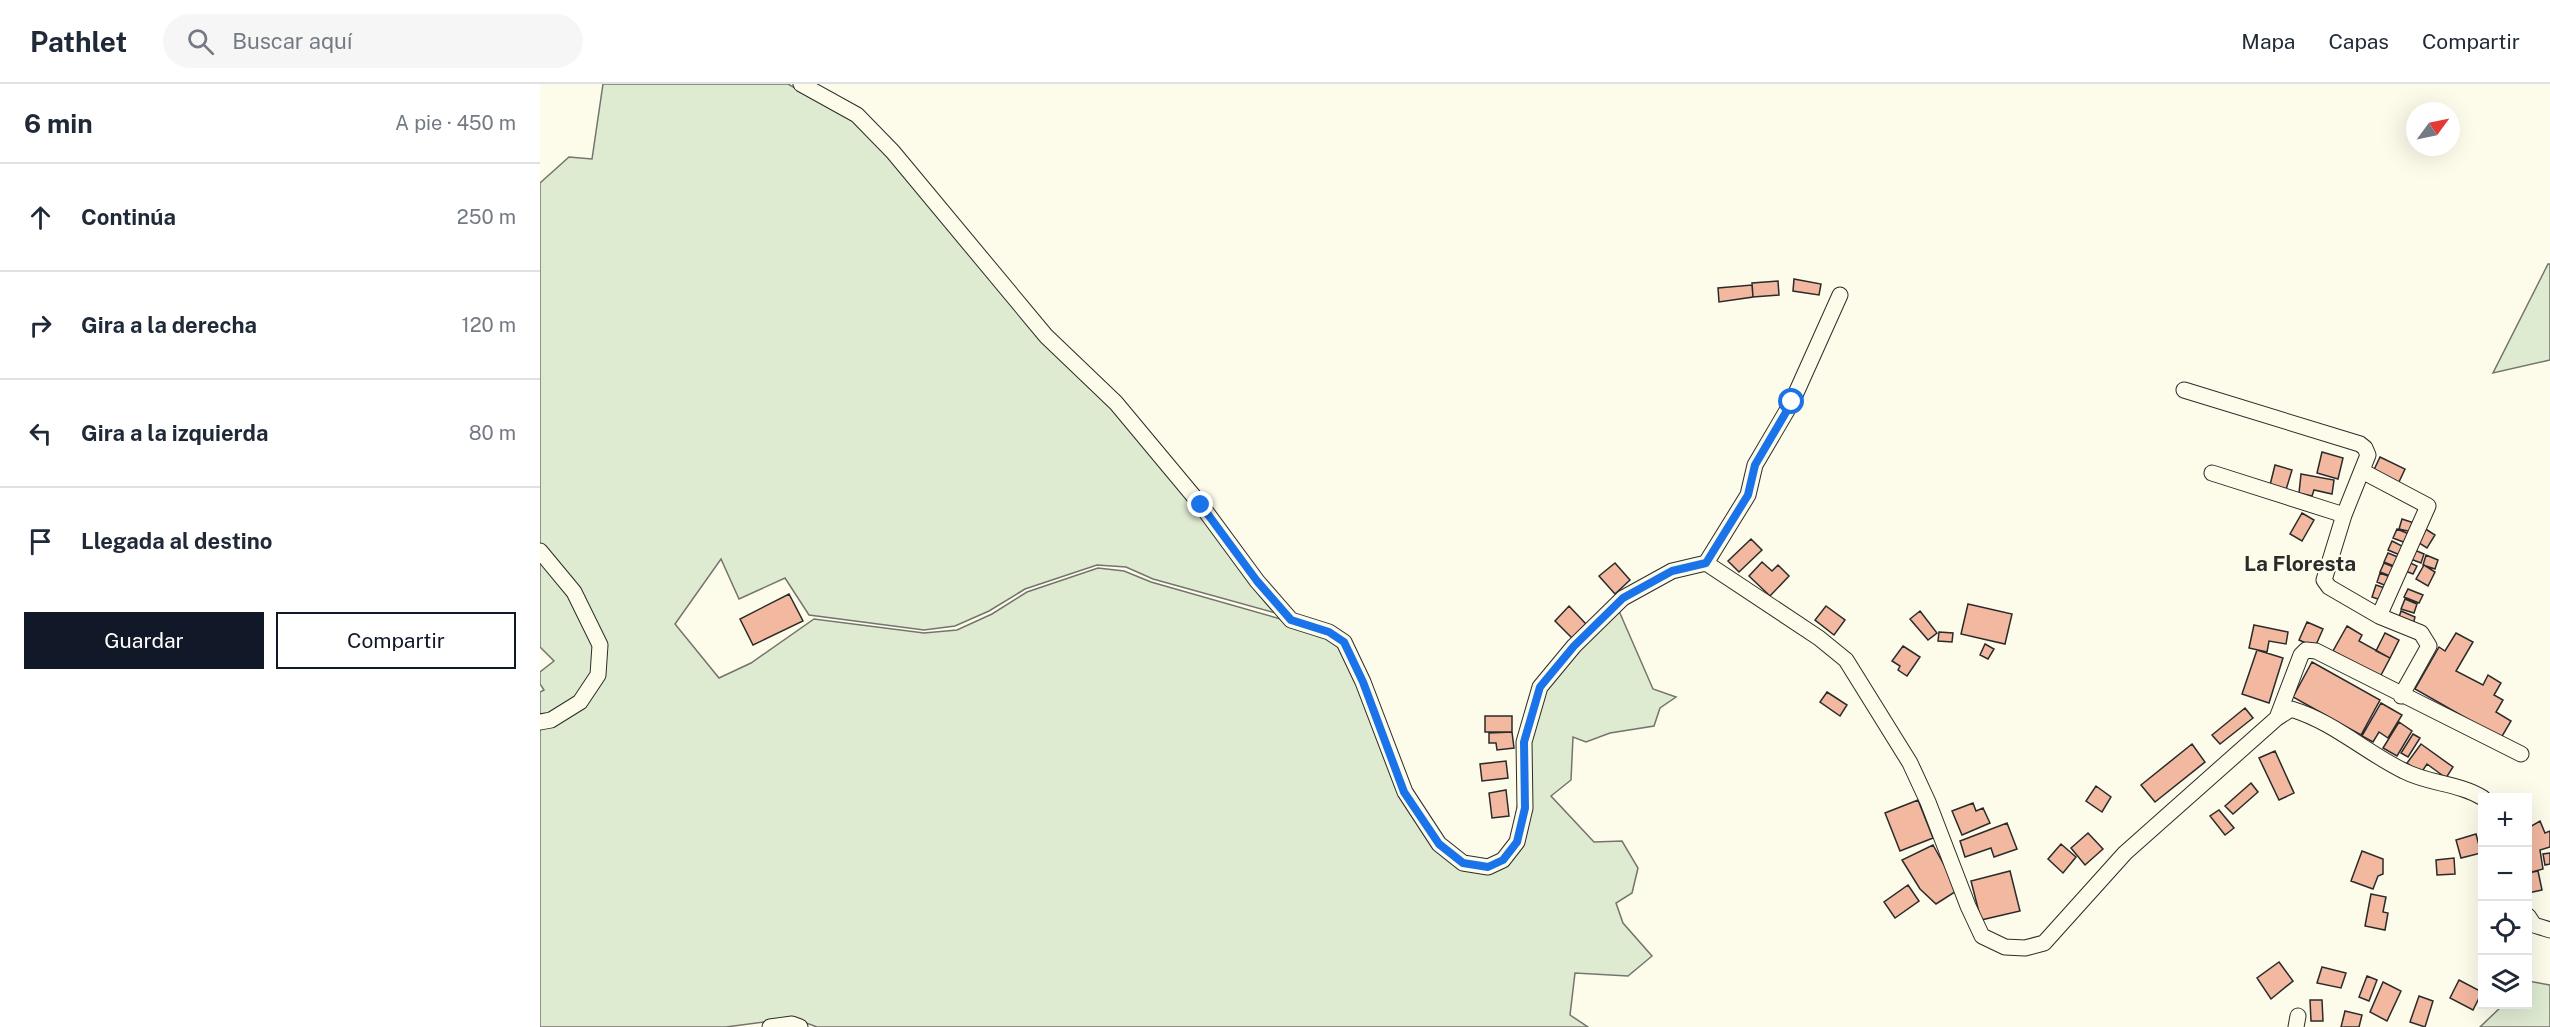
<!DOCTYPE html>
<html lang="es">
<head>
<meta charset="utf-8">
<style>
	body { margin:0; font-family:"Public Sans",sans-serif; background:#f6f6f7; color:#1f2937 }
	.controls { position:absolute; right:18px; bottom:18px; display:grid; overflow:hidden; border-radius:0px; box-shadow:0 6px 24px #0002 }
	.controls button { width:54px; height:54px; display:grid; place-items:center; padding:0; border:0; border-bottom:2px solid #e0e1e3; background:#fff; color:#1f2937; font:30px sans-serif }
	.compass { position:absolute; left:1866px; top:18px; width:54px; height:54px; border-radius:50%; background:#fff; box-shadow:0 6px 24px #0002; rotate:57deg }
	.stop { position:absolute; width:18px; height:18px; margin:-14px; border:4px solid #1a73e8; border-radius:50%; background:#fff }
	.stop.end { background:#1a73e8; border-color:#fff; box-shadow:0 2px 6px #0008 }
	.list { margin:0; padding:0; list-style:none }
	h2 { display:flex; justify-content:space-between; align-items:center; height:78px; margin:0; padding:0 24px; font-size:26px }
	h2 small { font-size:20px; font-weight:400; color:#747a83 }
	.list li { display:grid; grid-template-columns:39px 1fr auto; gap:18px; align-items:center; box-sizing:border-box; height:108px; padding:0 24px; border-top:2px solid #e0e1e3 }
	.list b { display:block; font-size:22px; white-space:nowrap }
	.list em { font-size:20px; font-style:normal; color:#747a83 }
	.actions { display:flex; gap:12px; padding:18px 24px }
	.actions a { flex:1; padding:14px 0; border:2px solid #111827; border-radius:0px; text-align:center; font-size:21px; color:#111827 }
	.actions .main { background:#111827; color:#fff }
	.icon { flex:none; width:33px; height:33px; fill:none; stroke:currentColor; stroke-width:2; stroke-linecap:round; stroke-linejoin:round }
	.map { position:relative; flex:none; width:2010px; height:943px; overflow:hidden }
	header { display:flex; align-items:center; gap:36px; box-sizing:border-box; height:84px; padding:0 30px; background:#fff; border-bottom:2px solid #e0e1e3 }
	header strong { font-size:28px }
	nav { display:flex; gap:33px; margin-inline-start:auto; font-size:21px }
	.search { width:420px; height:54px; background:#f6f6f7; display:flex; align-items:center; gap:15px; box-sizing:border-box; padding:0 21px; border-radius:33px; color:#747a83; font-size:22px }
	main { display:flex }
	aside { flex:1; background:#fff }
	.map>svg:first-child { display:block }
</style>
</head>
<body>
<header>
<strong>Pathlet</strong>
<div class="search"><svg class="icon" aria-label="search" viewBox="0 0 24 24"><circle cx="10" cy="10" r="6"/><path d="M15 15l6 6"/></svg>Buscar aquí</div>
<nav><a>Mapa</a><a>Capas</a><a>Compartir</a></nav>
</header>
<main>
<aside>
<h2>6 min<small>A pie · 450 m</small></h2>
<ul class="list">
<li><svg class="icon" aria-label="ahead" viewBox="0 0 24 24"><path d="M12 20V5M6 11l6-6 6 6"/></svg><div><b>Continúa</b></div><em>250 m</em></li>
<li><svg class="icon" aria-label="right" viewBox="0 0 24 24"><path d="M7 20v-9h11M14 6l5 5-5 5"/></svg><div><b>Gira a la derecha</b></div><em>120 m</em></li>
<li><svg class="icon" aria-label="left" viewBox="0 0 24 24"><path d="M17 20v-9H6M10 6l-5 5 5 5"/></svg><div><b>Gira a la izquierda</b></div><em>80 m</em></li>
<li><svg class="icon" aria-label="arrive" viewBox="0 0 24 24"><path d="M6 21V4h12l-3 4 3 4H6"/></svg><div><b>Llegada al destino</b></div></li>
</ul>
<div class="actions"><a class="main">Guardar</a><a>Compartir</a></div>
</aside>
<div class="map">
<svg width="2010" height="943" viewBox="0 0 2010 943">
	<rect width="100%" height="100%" fill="#fdfbea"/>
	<path fill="#deebd1" stroke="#74746e" stroke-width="1.5" d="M63,0H248L313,36L351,74L572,323L656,425L739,530L613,495L586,483L557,481L485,505L449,527L415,542L384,546L269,531L245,494L199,515L181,475L135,540L179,594L211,579L274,535L384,549L417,546L452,530L487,508L558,484L584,487L611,498L744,536L787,554L799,563L818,601L859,710L921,785L967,780L989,658L1005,605L1040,565L1079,527L1113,605L1136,613L1120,624L1114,642L1070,649L1046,658L1033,653L1031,696L1011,712L1054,758L1082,757L1098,784L1092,809L1076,819L1083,839L1112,872L1088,892L1035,889L1030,931L1048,943H277L253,934L186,943H0V608L4,606L0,600V588L14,577L0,563V99L29,73L52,75Z
		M2008,180H2010V276L1953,289Z
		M1988,897L2010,901V943H1940L1963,921L1988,920Z"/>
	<path fill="#f2b8a0" stroke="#2b2b2b" stroke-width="1.5" d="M1254,195L1281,200L1279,211L1253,207Z
		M1238,197L1239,211L1213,213L1212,199Z
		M1212,201L1213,213L1179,218L1178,204Z
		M1782,368L1803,374L1798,395L1777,389Z
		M1840,373L1865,385L1858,400L1833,388Z
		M1735,381L1752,386L1745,409L1729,405Z
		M1761,390L1794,396L1792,410L1774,406L1772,412L1759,409Z
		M1762,429L1774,436L1762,457L1750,450Z
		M1862,435L1874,439L1872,448L1859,445Z
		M1884,444L1895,451L1887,464L1876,457Z
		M1857,445L1869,450L1866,459L1853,454Z
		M1211,455L1222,466L1199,488L1188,477Z
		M1852,457L1864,463L1860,471L1848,466Z
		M1872,465L1884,470L1881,479L1868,474Z
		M1848,469L1860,474L1856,483L1844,478Z
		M1886,471L1898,476L1895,485L1883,481Z
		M1866,477L1877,482L1873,490L1863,486Z
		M1222,478L1232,487L1238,481L1249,492L1230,512L1209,492Z
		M1075,479L1090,496L1075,510L1059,492Z
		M1844,479L1856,484L1853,493L1840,488Z
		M1884,481L1895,488L1888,502L1876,495Z
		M1840,489L1853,494L1849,503L1837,498Z
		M1836,501L1848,505L1844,517L1832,513Z
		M1868,505L1883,511L1879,519L1864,513Z
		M249,510L263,537L213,561L200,535Z
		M1865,515L1877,520L1874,529L1861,525Z
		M1428,520L1472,530L1465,560L1421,550Z
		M1029,522L1046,540L1032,554L1015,537Z
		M1286,522L1305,536L1294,551L1275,536Z
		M1380,527L1397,549L1388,556L1370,535Z
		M1861,527L1875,533L1873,541L1858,536Z
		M1767,538L1783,545L1775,563L1759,556Z
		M1714,541L1748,548L1746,560L1729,557L1727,568L1709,564Z
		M1807,542L1822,551L1819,557L1850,574L1840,593L1793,567Z
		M1399,548L1413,549L1412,558L1398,557Z
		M1845,549L1859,556L1850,574L1836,567Z
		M1916,549L1933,558L1916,587L1943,601L1948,591L1961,599L1954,611L1963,616L1956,628L1971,637L1961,654L1875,605L1899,563L1905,567Z
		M1445,560L1454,565L1448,575L1440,571Z
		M1363,562L1380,573L1367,592L1358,586L1360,582L1352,577Z
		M1717,566L1743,574L1729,619L1702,610Z
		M1772,578L1840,616L1821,651L1753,613Z
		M1287,608L1307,621L1300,632L1280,618Z
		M1841,619L1862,631L1848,654L1839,648L1833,658L1822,652Z
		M1705,624L1713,634L1680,660L1672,651Z
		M945,632H972V648H945Z
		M1859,638L1872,647L1857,672L1843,664Z
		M972,648L974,664L957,666L956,659H949V649Z
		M1873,650L1880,654L1868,673L1861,669Z
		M1652,660L1665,678L1615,718L1601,701Z
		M1881,660L1913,683L1906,694L1887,680L1881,689L1867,679Z
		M1735,667L1754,709L1739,716L1719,674Z
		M966,677L968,694L942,697L940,680Z
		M1711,699L1718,708L1693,730L1685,722Z
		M1556,702L1571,713L1562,728L1546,717Z
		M966,706L969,732L952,734L949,709Z
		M1378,716L1393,754L1360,767L1345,729Z
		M1433,719L1436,727L1443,724L1450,739L1422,751L1412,727Z
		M1679,726L1694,744L1685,751L1670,732Z
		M2000,737L2005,749L2010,747V763L2000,766L2003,785L1988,789V744Z
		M1467,739L1477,765L1454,773L1451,764L1425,773L1420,757Z
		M1548,749L1563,765L1545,781L1531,764Z
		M1936,750L1941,769L1921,774L1916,756Z
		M1521,760L1536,773L1523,789L1508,775Z
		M1393,761L1418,806L1396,820L1380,805L1362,776Z
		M1822,767L1843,775V790L1838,792L1833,805L1811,797Z
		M2010,769V780L2005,781L2003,770Z
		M1914,774L1915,790L1897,791L1896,776Z
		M1470,787L1480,827L1441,836L1431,797Z
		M1998,787L2002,806L1988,809V789Z
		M1368,801L1379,817L1355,834L1344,818Z
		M1831,810L1846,813L1843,828L1848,829L1845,846L1825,842Z
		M1739,878L1753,897L1731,915L1717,894Z
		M1782,883L1806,889L1801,904L1777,899Z
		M1827,892L1837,896L1829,917L1819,913Z
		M1919,896L1942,908L1933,926L1910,914Z
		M1843,898L1861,907L1847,937L1830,928Z
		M1879,912L1893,917L1885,943L1870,938Z
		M1770,916H1782L1783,937H1771Z
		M1805,927L1822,931L1819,943H1801Z"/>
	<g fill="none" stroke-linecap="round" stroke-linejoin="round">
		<g stroke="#2b2b2b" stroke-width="17">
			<path id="street" d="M261,0L317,31L353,68L506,252L576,319L661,421L717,497L751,536L789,548L804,558L823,598L865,708L899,760L923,779L948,783L963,776L977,758L985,724L984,658L1000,603L1034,562L1083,514L1132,487L1166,479L1279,554L1306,576L1370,679L1388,718L1428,822L1442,852L1465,863L1485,864L1504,859L1585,769L1737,634L1751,625C1794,638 1825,668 1864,687C1889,700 1919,699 1943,714
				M1644,306L1820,360L1825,364L1828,371L1804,431L1784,496L1789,503L1839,532L1881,549L1889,562L1861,612
				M1822,387L1888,422L1839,532
				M1672,389L1804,431
				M0,467L34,508L60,561L58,591L40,618L11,636L0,638
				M1166,479L1208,411L1215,381L1252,318L1300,211
				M1737,634L1761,571L1766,566L1776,567L1981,670
				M1988,832L1994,841L2010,846
				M230,943L252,940L260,943
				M1756,943L1758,932"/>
		</g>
		<use href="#street" stroke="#fdfbea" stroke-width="15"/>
	</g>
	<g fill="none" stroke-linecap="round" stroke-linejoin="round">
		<path stroke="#1a73e8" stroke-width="8" d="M661,421L717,497L751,536L789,548L804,558L823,598L864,708L899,760L923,779L948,783L963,776L977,758L985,724L984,658L1000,603L1034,562L1083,514L1132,487L1166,479L1208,411L1215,381L1252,318"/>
	</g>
	<g text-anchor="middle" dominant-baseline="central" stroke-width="4.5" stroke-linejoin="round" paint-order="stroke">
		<g font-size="21" font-weight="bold" fill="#2b2b2b" stroke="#fdfbea">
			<text x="1760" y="479">La Floresta</text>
		</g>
	</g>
</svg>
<div class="controls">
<button>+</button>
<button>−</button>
<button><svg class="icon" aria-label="locate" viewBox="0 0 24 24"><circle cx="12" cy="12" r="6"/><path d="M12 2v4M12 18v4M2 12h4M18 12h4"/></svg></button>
<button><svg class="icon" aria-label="layers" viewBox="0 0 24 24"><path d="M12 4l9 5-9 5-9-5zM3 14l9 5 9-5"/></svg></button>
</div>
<svg class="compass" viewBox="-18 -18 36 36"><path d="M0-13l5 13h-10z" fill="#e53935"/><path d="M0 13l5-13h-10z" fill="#747a83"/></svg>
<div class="stop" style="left:1252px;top:318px"></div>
<div class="stop end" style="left:661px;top:421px"></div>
</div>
</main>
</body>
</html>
